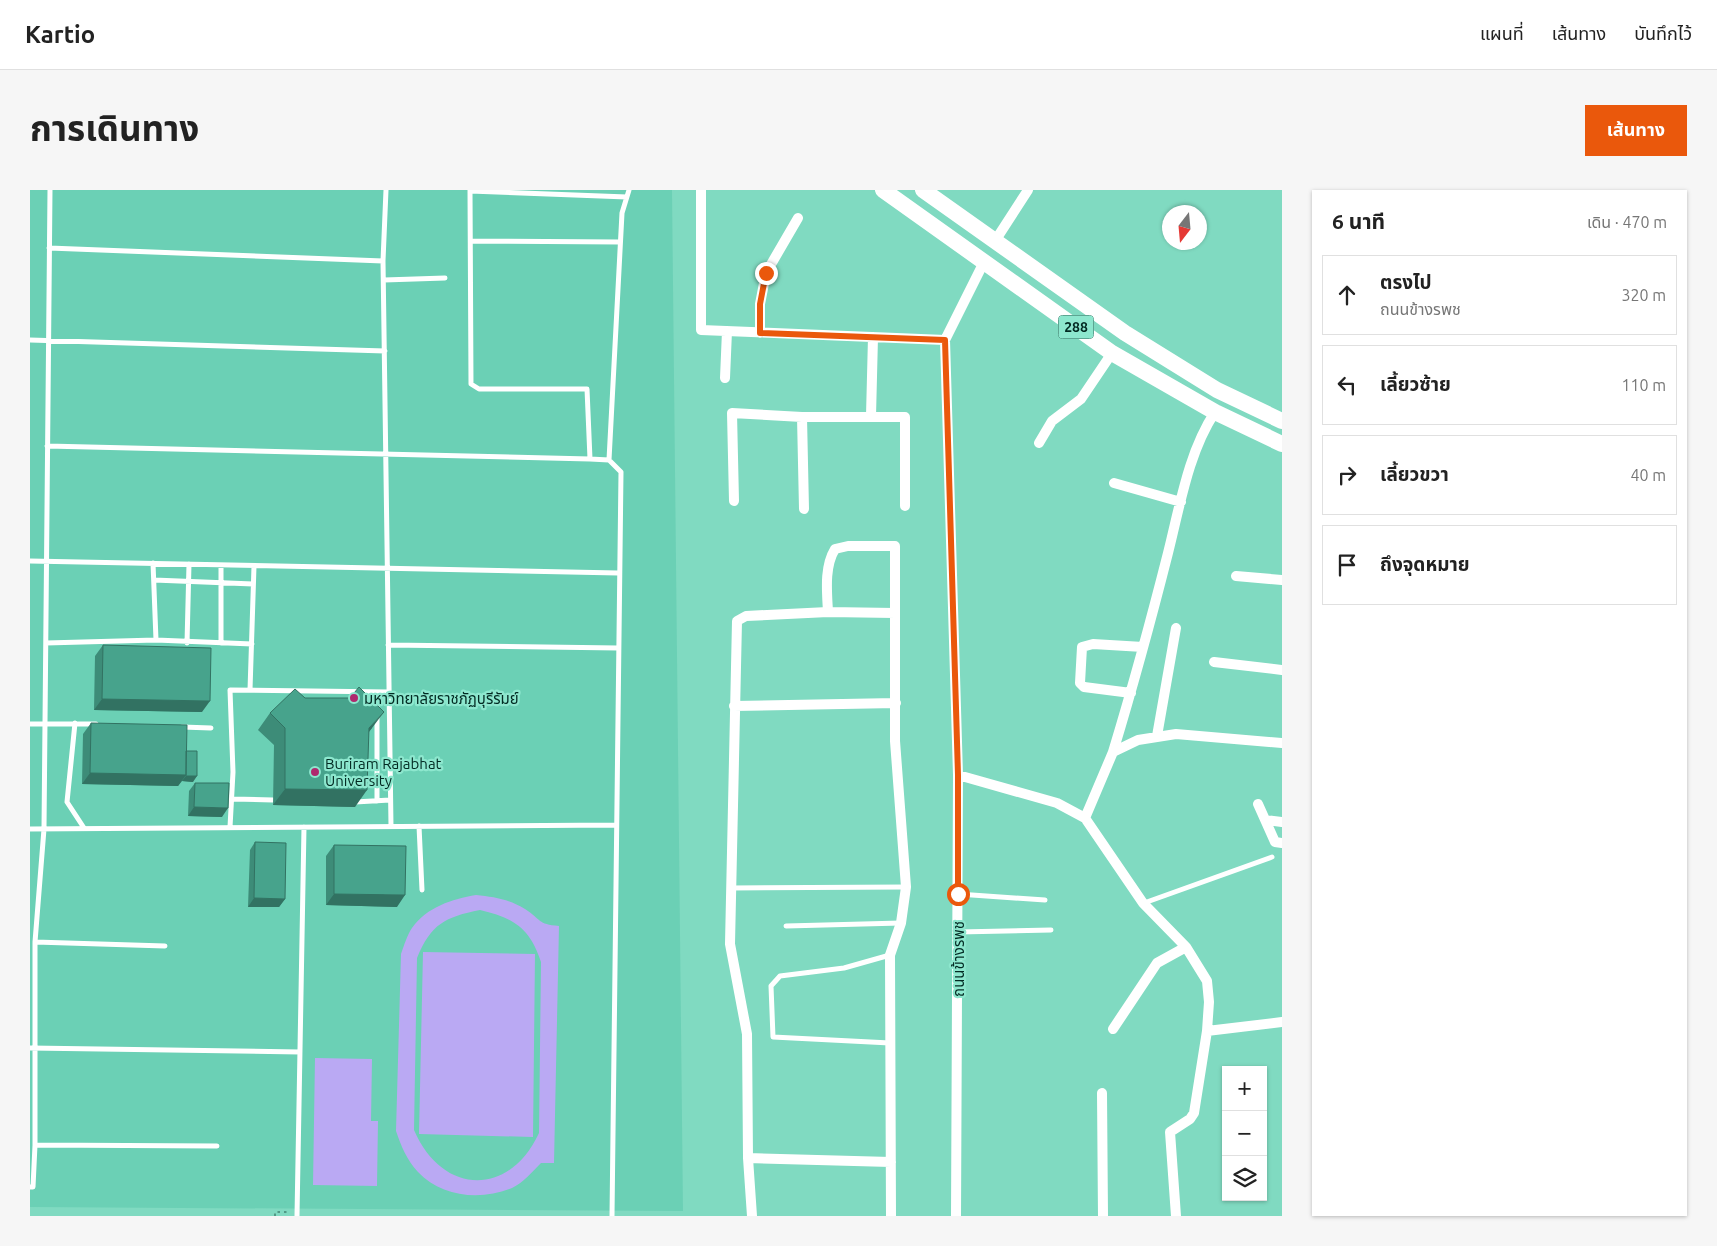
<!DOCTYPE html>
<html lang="th">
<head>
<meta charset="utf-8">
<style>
	body { margin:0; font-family:Ubuntu,"Noto Sans Thai",sans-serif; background:#f6f6f6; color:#222 }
	.controls { position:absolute; right:15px; bottom:15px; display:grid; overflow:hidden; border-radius:0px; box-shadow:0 1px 4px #0004 }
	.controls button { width:45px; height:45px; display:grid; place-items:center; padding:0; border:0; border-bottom:1px solid #e0e0e0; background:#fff; color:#222; font:25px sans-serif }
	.compass { position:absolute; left:1132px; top:15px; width:45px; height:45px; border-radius:50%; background:#fff; box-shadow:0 1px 4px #0004; rotate:196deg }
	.stop { position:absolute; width:15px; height:15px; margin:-11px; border:4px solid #ea580c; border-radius:50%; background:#fff }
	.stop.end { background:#ea580c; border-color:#fff; box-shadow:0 1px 5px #0008 }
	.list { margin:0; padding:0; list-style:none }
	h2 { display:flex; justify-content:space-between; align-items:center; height:65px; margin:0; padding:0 20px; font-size:21px }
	h2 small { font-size:16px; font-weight:400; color:#767676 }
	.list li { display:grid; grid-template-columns:32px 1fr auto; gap:15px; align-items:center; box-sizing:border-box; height:80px; margin:0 10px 10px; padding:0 10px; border:1px solid #e0e0e0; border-radius:0px }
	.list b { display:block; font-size:19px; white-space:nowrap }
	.list p { margin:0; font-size:16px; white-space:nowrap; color:#767676 }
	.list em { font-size:16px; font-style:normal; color:#767676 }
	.icon { flex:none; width:28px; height:28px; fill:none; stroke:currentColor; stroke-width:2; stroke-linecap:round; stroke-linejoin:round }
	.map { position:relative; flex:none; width:1252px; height:1026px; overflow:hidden; border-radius:0px }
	header { display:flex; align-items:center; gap:30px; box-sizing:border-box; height:70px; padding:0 25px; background:#fff; border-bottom:1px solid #e0e0e0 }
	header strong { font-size:24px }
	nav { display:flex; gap:28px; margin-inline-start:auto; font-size:18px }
	.intro { display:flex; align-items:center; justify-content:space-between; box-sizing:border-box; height:120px; padding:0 30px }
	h1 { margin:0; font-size:35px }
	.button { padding:12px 22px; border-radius:0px; background:#ea580c; color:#fff; font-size:18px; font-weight:700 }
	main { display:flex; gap:30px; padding:0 30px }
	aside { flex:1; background:#fff; border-radius:0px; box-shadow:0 1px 4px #0004 }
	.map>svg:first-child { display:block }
</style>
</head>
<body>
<header>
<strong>Kartio</strong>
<nav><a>แผนที่</a><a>เส้นทาง</a><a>บันทึกไว้</a></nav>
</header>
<div class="intro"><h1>การเดินทาง</h1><a class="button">เส้นทาง</a></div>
<main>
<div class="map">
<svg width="1252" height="1026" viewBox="0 0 1252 1026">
	<rect width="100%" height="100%" fill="#80dac1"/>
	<path fill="#6bd0b5" d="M0,0H642L653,1021L0,1017Z"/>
	<path fill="#baa9f3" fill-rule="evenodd" d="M446,705C464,707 479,709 495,719C512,730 507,734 529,736L524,973H511C502,982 493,993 482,998C451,1011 411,1007 388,982C377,970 371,956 366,941L371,764C374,756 377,745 382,738C397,717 422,709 446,705ZM450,720C484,728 500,738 511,772L509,943C479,1008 412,1005 384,940L387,768C401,734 415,727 450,720Z
		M393,762L505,764L503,947L389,944Z
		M285,868L342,869L341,931H348L347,996L283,995Z"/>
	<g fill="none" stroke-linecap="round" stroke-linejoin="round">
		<path stroke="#519986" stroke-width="2" stroke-dasharray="2.5 4" stroke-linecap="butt" d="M245,1026V1022H260"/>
		<path stroke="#fff" stroke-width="5" d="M356,0L353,71L361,636
			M440,0L441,194L449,199H557L560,269
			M440,1L597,7
			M441,51L590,52
			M19,58L353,71
			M354,90L415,88
			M0,150L355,161
			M17,256L560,269L579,270L591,282L582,1026
			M579,270L592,23L599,0
			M0,371L588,383
			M123,373L126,450
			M191,375V453
			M124,390L223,394
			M16,453L126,450L222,454
			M157,453L159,374
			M358,455L588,458
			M220,500L224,376
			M347,502V611
			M45,533L37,612L54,638
			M0,534H66
			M152,537L181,538
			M202,609L243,610
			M325,612L360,610
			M389,636L392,700
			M200,637L203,582L200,500L359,502
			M0,639L586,635
			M702,698L876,697
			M928,704L1015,710
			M1114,713L1242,667
			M756,736L871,733
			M928,742L1021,740
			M5,752L135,756
			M860,765L814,778L750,786L741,796L743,847L860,853
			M0,858L270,862
			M5,955L187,956
			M0,997H3L5,955V752L14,639L20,0
			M267,1026L274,637"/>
		<path stroke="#fff" stroke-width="10" d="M671,0V140L915,150
			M965,51L998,0
			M730,143V114L736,83L768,28
			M695,188L697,141
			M841,226L843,147
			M772,227L774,319
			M1009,253L1022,231L1051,209L1082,163
			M1084,293L1151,312
			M704,311L702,223L772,227H875V316
			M1206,386L1252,390
			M798,422C797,402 794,377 805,359L818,356H865V551L876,697L871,733L860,765L861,1026
			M1184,472L1252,480
			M1101,503L1054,497L1050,493L1052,457L1063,454L1113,457
			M704,516L866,513
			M1127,546L1146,438
			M1083,562C1103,496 1121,430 1138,363C1150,316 1158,263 1185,222
			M928,585L1027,613L1055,628L1113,713L1156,757L1177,791L1179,812L1177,841L1164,923L1160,929L1140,942L1146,1026
			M1228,614L1245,652L1252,653
			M1055,628L1083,562L1108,550L1146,544L1252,553
			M1236,630L1252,632
			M1083,839L1127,773L1156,757
			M1177,841L1252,832
			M1072,903L1073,1026
			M718,968L722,1026
			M861,972L718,968L717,844L700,754L707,431L716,426L798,422L865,423
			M926,1026L928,585L915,150L954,72"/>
		<path stroke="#fff" stroke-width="16" d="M853,0L1082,163L1185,222L1252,254
			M893,0L1095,143L1187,200L1252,231"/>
	</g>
	<path fill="#3d8c78" d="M73,455L172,522L64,520L65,466Z
		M275,508H320L342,538L339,542L325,617L243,615L244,555L228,540L240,523Z
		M61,533L156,561L163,592L152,591L148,596L52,594L53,544Z
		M165,593L192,627L158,626L159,601Z
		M225,652L255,709L249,717H218L220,660Z
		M304,655L367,717L296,715V666Z"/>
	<path fill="#327262" d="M72,509L180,511L172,522L64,520Z
		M354,522L342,538L328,554L339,538Z
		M60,583L156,585L148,596L52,594Z
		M156,586H167L163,592L152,591Z
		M255,599L337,600L325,617L243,615Z
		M164,617L198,618L192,627L158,626Z
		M304,704L375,705L367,717L296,715Z
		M224,708L255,709L249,717H218Z"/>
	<path fill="#47a38c" stroke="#327262" d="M73,455L181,458L180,511L72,509Z
		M329,497L354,522L339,538L337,600L255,599V538L240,523L265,499L275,508H320Z
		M61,533L157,535L156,585L60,583Z
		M156,561H167V586H156Z
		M165,593H199L198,618L164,617Z
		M225,652L256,653L255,709L224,708Z
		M304,655L376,656L375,705L304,704Z"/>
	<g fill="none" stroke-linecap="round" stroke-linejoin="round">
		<path stroke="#ea580c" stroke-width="6" d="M736,83L730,114V143L915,150L928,585V704"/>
	</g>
	<g fill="#af296e" stroke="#8de7ce" stroke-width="2">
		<circle cx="324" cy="508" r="5"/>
		<circle cx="285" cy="582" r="5"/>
	</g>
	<g text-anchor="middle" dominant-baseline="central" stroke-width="4.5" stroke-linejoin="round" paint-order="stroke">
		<rect fill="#8de7ce" stroke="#2c6356" stroke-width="1" x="1028.5" y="125.5" width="35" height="23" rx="4"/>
		<g font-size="14" font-weight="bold" fill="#022a22">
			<text x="1046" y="137">288</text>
		</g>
		<g font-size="15" fill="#022a22" stroke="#8de7ce" text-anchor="start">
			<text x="334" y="508">มหาวิทยาลัยราชภัฏบุรีรัมย์</text>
			<text x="295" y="573">Buriram Rajabhat<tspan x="295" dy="17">University</tspan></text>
		</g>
		<g font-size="15" fill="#022a22" stroke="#8de7ce">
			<text transform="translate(928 769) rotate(-90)">ถนนข้างรพช</text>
		</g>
	</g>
</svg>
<div class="controls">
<button>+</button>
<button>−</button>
<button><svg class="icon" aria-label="layers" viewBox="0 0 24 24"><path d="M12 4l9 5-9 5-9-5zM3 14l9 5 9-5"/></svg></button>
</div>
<svg class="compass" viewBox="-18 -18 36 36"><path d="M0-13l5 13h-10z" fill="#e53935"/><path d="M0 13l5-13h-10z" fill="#767676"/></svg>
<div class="stop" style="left:928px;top:704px"></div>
<div class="stop end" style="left:736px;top:83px"></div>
</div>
<aside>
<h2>6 นาที<small>เดิน · 470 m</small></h2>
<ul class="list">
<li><svg class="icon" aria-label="ahead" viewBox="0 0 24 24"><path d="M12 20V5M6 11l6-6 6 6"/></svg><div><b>ตรงไป</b><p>ถนนข้างรพช</p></div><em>320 m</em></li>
<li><svg class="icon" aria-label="left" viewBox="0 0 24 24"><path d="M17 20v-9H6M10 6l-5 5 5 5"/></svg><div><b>เลี้ยวซ้าย</b></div><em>110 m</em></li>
<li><svg class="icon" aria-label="right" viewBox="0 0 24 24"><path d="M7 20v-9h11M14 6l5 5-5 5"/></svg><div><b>เลี้ยวขวา</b></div><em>40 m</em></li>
<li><svg class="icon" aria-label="arrive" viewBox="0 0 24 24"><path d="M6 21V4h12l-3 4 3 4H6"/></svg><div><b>ถึงจุดหมาย</b></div></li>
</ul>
</aside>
</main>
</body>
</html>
